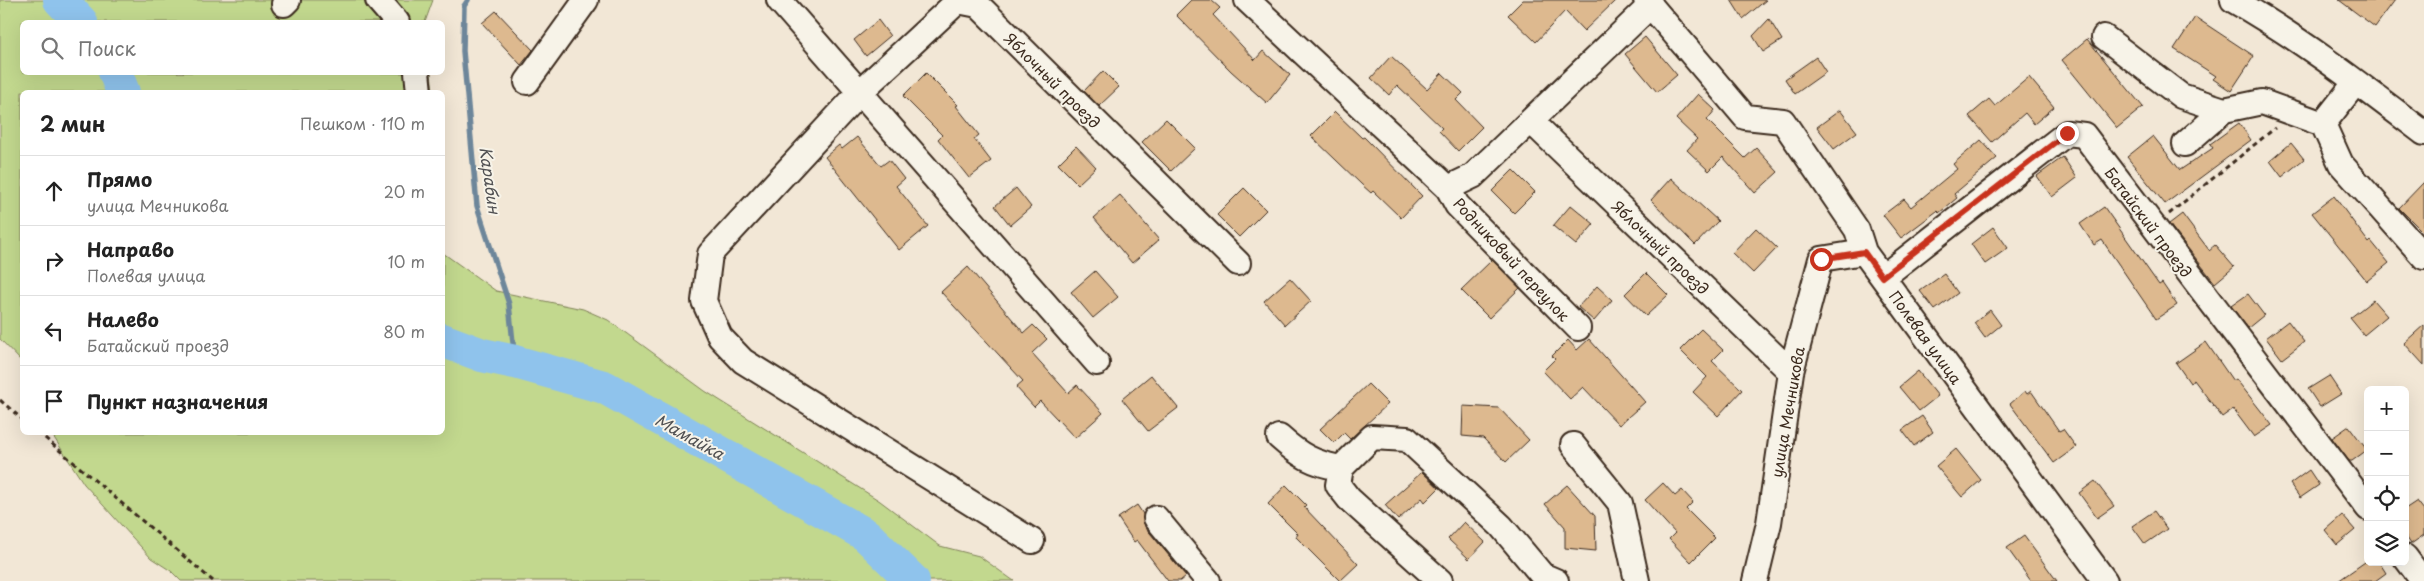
<!DOCTYPE html>
<html lang="ru">
<head>
<meta charset="utf-8">
<style>
	body { margin:0; font-family:"Playpen Sans",sans-serif; background:#f2f2f2; color:#222 }
	.controls { position:absolute; right:15px; bottom:15px; display:grid; overflow:hidden; border-radius:8px; box-shadow:0 5px 20px #0002 }
	.controls button { width:45px; height:45px; display:grid; place-items:center; padding:0; border:0; border-bottom:1px solid #e0e0e0; background:#fff; color:#222; font:25px sans-serif }
	.stop { position:absolute; width:15px; height:15px; margin:-11px; border:4px solid #c8321e; border-radius:50%; background:#fff }
	.stop.end { background:#c8321e; border-color:#fff; box-shadow:0 1px 5px #0008 }
	.list { margin:0; padding:0; list-style:none }
	h2 { display:flex; justify-content:space-between; align-items:center; height:65px; margin:0; padding:0 20px; font-size:21px }
	h2 small { font-size:16px; font-weight:400; color:#767676 }
	.list li { display:grid; grid-template-columns:32px 1fr auto; gap:15px; align-items:center; box-sizing:border-box; height:70px; padding:0 20px; border-top:1px solid #e0e0e0 }
	.list b { display:block; font-size:19px; white-space:nowrap }
	.list p { margin:0; font-size:16px; white-space:nowrap; color:#767676 }
	.list em { font-size:16px; font-style:normal; color:#767676 }
	.icon { flex:none; width:28px; height:28px; fill:none; stroke:currentColor; stroke-width:2; stroke-linecap:round; stroke-linejoin:round }
	.map { position:relative; flex:none; width:2424px; height:581px; overflow:hidden }
	.search { position:absolute; background:#fff; box-shadow:0 5px 20px #0002; left:20px; top:20px; width:425px; height:55px; display:flex; align-items:center; gap:12px; box-sizing:border-box; padding:0 18px; border-radius:8px; color:#767676; font-size:19px }
	.panel { position:absolute; background:#fff; box-shadow:0 5px 20px #0002; left:20px; top:90px; width:425px; height:345px; border-radius:8px }
	.map>svg:first-child { display:block }
</style>
</head>
<body>
<div class="map">
<svg width="2424" height="581" viewBox="0 0 2424 581">
	<rect width="100%" height="100%" fill="#f2e7d6"/>
	<filter id="ink" filterUnits="userSpaceOnUse"><feTurbulence type="fractalNoise" baseFrequency=".02" numOctaves="2"/><feDisplacementMap in="SourceGraphic" scale="10" xChannelSelector="R" yChannelSelector="G"/><feConvolveMatrix kernelMatrix="1 2 1 2 8 2 1 2 1" color-interpolation-filters="sRGB"/></filter>
	<g filter="url(#ink)">
		<path fill="#c2d88e" stroke="#7e8156" d="M0,0H433L425,22H22V72L431,73L433,92H22V362L0,339Z
			M443,253L496,291L583,309L608,320L705,391L880,501L940,546L979,556L1014,581H181L171,571L151,558L84,484L51,433L442,432Z"/>
		<g fill="none" stroke-linecap="round" stroke-linejoin="round">
			<path stroke="#6d869a" stroke-width="5.5" d="M468,0L464,6L463,51L477,206L509,304L515,362"/>
			<path stroke="#8fc3ec" stroke-width="34" d="M60,0L81,22
				M115,72L123,92
				M442,340L482,355L515,362L604,387L866,535L913,581"/>
		</g>
		<path fill="#ddb98f" stroke="#3b2a1e" d="M1191,0H1211L1220,8L1213,15L1255,60L1263,51L1290,75L1267,103L1231,71L1176,15Z
			M1523,0H1616L1584,31L1565,11L1536,42L1508,15Z
			M1731,0H1766L1743,19Z
			M2339,0H2395L2375,27Z
			M496,11L533,50L521,65L482,23Z
			M2195,17L2254,56L2231,91L2213,79L2216,76L2174,49Z
			M1769,19L1782,40L1763,52L1753,36Z
			M878,20L890,36L866,56L854,40Z
			M1645,37L1677,75L1657,92L1625,54Z
			M2087,39L2143,107L2117,128L2062,60Z
			M1391,56L1427,89L1442,73L1463,93L1456,100L1482,127L1458,151L1439,131L1442,128L1397,85L1389,95L1371,78Z
			M1816,57L1826,72L1795,94L1785,79Z
			M1103,71L1119,87L1099,106L1084,91Z
			M926,73L958,105L956,106L979,135L974,139L991,161L969,178L938,139L942,135L903,96Z
			M2029,77L2054,107L2034,124L2025,113L1992,142L1969,116L1989,99L1995,106Z
			M1698,94L1715,110L1707,120L1745,158L1756,148L1778,172L1755,193L1723,157L1709,171L1687,150L1697,139L1676,119Z
			M1840,110L1857,132L1834,149L1817,127Z
			M1335,112L1362,138L1364,137L1422,196L1401,218L1373,191L1371,193L1361,184L1311,136Z
			M1166,119L1195,148L1171,171L1142,142Z
			M2239,123L2251,140L2165,204L2127,157L2153,136L2180,170L2213,148L2210,144Z
			M857,137L881,166L889,160L904,179L896,186L928,226L899,250L825,157L839,145L842,149Z
			M1981,140L1997,158L1954,194L1957,198L1939,213L1937,211L1901,238L1883,215L1904,199L1911,207L1957,169L1953,164Z
			M2291,143L2304,159L2282,177L2270,161Z
			M1076,146L1096,167L1078,184L1058,164Z
			M2063,157L2077,178L2052,197L2037,176Z
			M1513,170L1535,192L1514,213L1492,191Z
			M1671,178L1718,221L1695,245L1651,200Z
			M2424,182V233L2399,208Z
			M1016,188L1031,207L1010,225L995,206Z
			M1244,188L1266,210L1239,237L1217,215Z
			M1120,195L1159,240L1132,263L1094,218Z
			M2334,196L2369,243L2371,241L2389,263L2367,281L2312,213Z
			M1571,205L1594,224L1576,245L1553,226Z
			M2104,207L2159,285L2162,283L2177,305L2156,319L2102,240L2094,245L2080,224Z
			M2182,214L2209,250L2215,245L2234,267L2215,283L2169,224Z
			M1993,227L2008,248L1985,264L1971,244Z
			M1756,228L1777,248L1753,273L1732,253Z
			M1492,260L1520,288L1489,318L1461,290Z
			M968,267L1024,333L1033,325L1047,339L1032,353L1068,393L1077,385L1103,413L1075,438L1040,401L1034,407L1016,387L1023,381L941,292Z
			M1095,271L1118,297L1093,318L1071,292Z
			M1646,273L1668,295L1646,316L1625,294Z
			M1944,274L1958,293L1935,310L1920,291Z
			M1290,278L1311,301L1285,325L1264,301Z
			M1597,286L1612,300L1594,321L1578,307Z
			M2248,294L2264,315L2248,328L2231,306Z
			M2373,300L2387,316L2364,335L2350,318Z
			M1990,310L2001,325L1985,338L1974,323Z
			M2288,321L2304,342L2282,359L2266,338Z
			M2424,325V365L2404,343Z
			M1701,329L1723,350L1712,361L1742,390L1718,416L1693,392L1707,377L1680,350Z
			M1589,339L1645,402L1619,425L1583,387L1570,399L1543,371L1555,359L1552,356L1568,340L1577,350Z
			M2206,342L2233,381L2236,379L2272,425L2254,437L2233,409L2222,417L2194,380L2190,383L2176,363Z
			M1918,371L1938,396L1919,411L1899,387Z
			M1151,375L1178,408L1148,431L1122,399Z
			M2329,376L2341,394L2320,407L2308,389Z
			M1368,384L1388,404L1350,439L1344,433L1334,443L1320,429Z
			M2025,391L2027,394L2031,391L2059,431L2063,429L2076,447L2054,463L2010,404Z
			M1463,406L1499,408L1529,440L1506,462L1483,438L1462,436Z
			M1922,416L1933,432L1914,446L1902,430Z
			M2349,426L2367,450L2352,461H2349L2332,438Z
			M1956,449L1981,480L1962,497L1936,466Z
			M2309,470L2319,485L2300,498L2290,484Z
			M1422,472L1439,488L1425,502L1422,498L1398,520L1385,505Z
			M2095,481L2114,506L2097,518L2079,493Z
			M1663,483L1675,496L1682,490L1693,502L1686,509L1715,538L1691,562L1669,539L1675,533L1645,500Z
			M1286,485L1306,505L1304,507L1358,564L1340,581L1296,537L1298,534L1268,504Z
			M1567,485L1595,516L1596,551L1565,548V527L1545,504Z
			M2417,501L2424,510V535L2411,544L2405,535V509Z
			M1137,505L1143,514L1145,527L1186,576L1180,581H1168L1137,540L1134,542L1118,518Z
			M2154,511L2167,529L2145,544L2132,526Z
			M2342,515L2355,530L2337,545L2325,530Z
			M1464,522L1485,542L1469,559L1448,539Z
			M2024,536L2057,581H2031L2007,548Z
			M2365,562H2379L2386,573L2375,581H2338Z"/>
		<g fill="none" stroke-linecap="round" stroke-linejoin="round">
			<g stroke="#3b2a1e" stroke-width="28">
				<path id="minor" d="M378,0L397,22
					M779,0L1097,363
					M1247,0L1448,188L1473,176L1651,5
					M1646,0L1745,117L1783,121L1857,230L1864,252L2105,581
					M2233,0C2300,38 2362,86 2424,133
					M284,4L288,0
					M2104,37L2181,96L2224,110L2262,102L2323,124
					M417,72L419,92
					M527,82L586,0
					M2356,82L2323,124L2341,164L2424,257
					M1531,121L1791,372
					M2185,144L2224,110
					M1448,188L1457,205L1578,328
					M1883,277L2067,133L2084,135L2368,508
					M1279,437C1299,455 1314,464 1341,468
					M1573,445L1620,503L1637,581
					M1156,518L1208,581
					M1032,541L743,361L720,337L704,301L710,254L860,92L958,1L978,5L1238,263
					M2405,557L2423,581
					M1440,581L1349,499L1338,485L1341,468L1372,437L1407,439L1501,526L1542,575L1556,581
					M1755,581L1769,523L1791,372L1821,259L1864,252"/>
			</g>
			<path stroke="#3b2a1e" stroke-width="3" stroke-dasharray="5 4" stroke-linecap="butt" d="M2169,214L2275,128
				M0,400L22,419
				M38,432L213,581"/>
			<use href="#minor" stroke="#f7f3e8" stroke-width="24"/>
		</g>
	</g>
	<g fill="none" stroke-linecap="round" stroke-linejoin="round" filter="url(#ink)">
		<path stroke="#c8321e" stroke-width="6" d="M1821,259L1864,252L1882,277L2067,133"/>
	</g>
	<g text-anchor="middle" dominant-baseline="central" stroke-width="4" stroke-linejoin="round" paint-order="stroke">
		<g font-size="15" fill="#3b2a1e" stroke="#f7f3e8">
			<text transform="translate(1053 80) rotate(45)">Яблочный проезд</text>
			<text transform="translate(2149 222) rotate(53)">Батайский проезд</text>
			<text transform="translate(1661 247) rotate(44)">Яблочный проезд</text>
			<text transform="translate(1512 259) rotate(47)">Родниковый переулок</text>
			<text transform="translate(1926 337) rotate(54)">Полевая улица</text>
			<text transform="translate(1787 412) rotate(-80)">улица Мечникова</text>
		</g>
		<g font-size="16" font-style="italic" fill="#505052" stroke="#f7f3e8">
			<text transform="translate(491 180) rotate(82)">Карабин</text>
			<text transform="translate(690 436) rotate(29)">Мамайка</text>
		</g>
	</g>
</svg>
<div class="controls">
<button>+</button>
<button>−</button>
<button><svg class="icon" aria-label="locate" viewBox="0 0 24 24"><circle cx="12" cy="12" r="6"/><path d="M12 2v4M12 18v4M2 12h4M18 12h4"/></svg></button>
<button><svg class="icon" aria-label="layers" viewBox="0 0 24 24"><path d="M12 4l9 5-9 5-9-5zM3 14l9 5 9-5"/></svg></button>
</div>
<div class="stop" style="left:1821px;top:259px"></div>
<div class="stop end" style="left:2067px;top:133px"></div>
<div class="search"><svg class="icon" aria-label="search" viewBox="0 0 24 24"><circle cx="10" cy="10" r="6"/><path d="M15 15l6 6"/></svg>Поиск</div>
<section class="panel">
<h2>2 мин<small>Пешком · 110 m</small></h2>
<ul class="list">
<li><svg class="icon" aria-label="ahead" viewBox="0 0 24 24"><path d="M12 20V5M6 11l6-6 6 6"/></svg><div><b>Прямо</b><p>улица Мечникова</p></div><em>20 m</em></li>
<li><svg class="icon" aria-label="right" viewBox="0 0 24 24"><path d="M7 20v-9h11M14 6l5 5-5 5"/></svg><div><b>Направо</b><p>Полевая улица</p></div><em>10 m</em></li>
<li><svg class="icon" aria-label="left" viewBox="0 0 24 24"><path d="M17 20v-9H6M10 6l-5 5 5 5"/></svg><div><b>Налево</b><p>Батайский проезд</p></div><em>80 m</em></li>
<li><svg class="icon" aria-label="arrive" viewBox="0 0 24 24"><path d="M6 21V4h12l-3 4 3 4H6"/></svg><div><b>Пункт назначения</b></div></li>
</ul>
</section>
</div>
</body>
</html>
